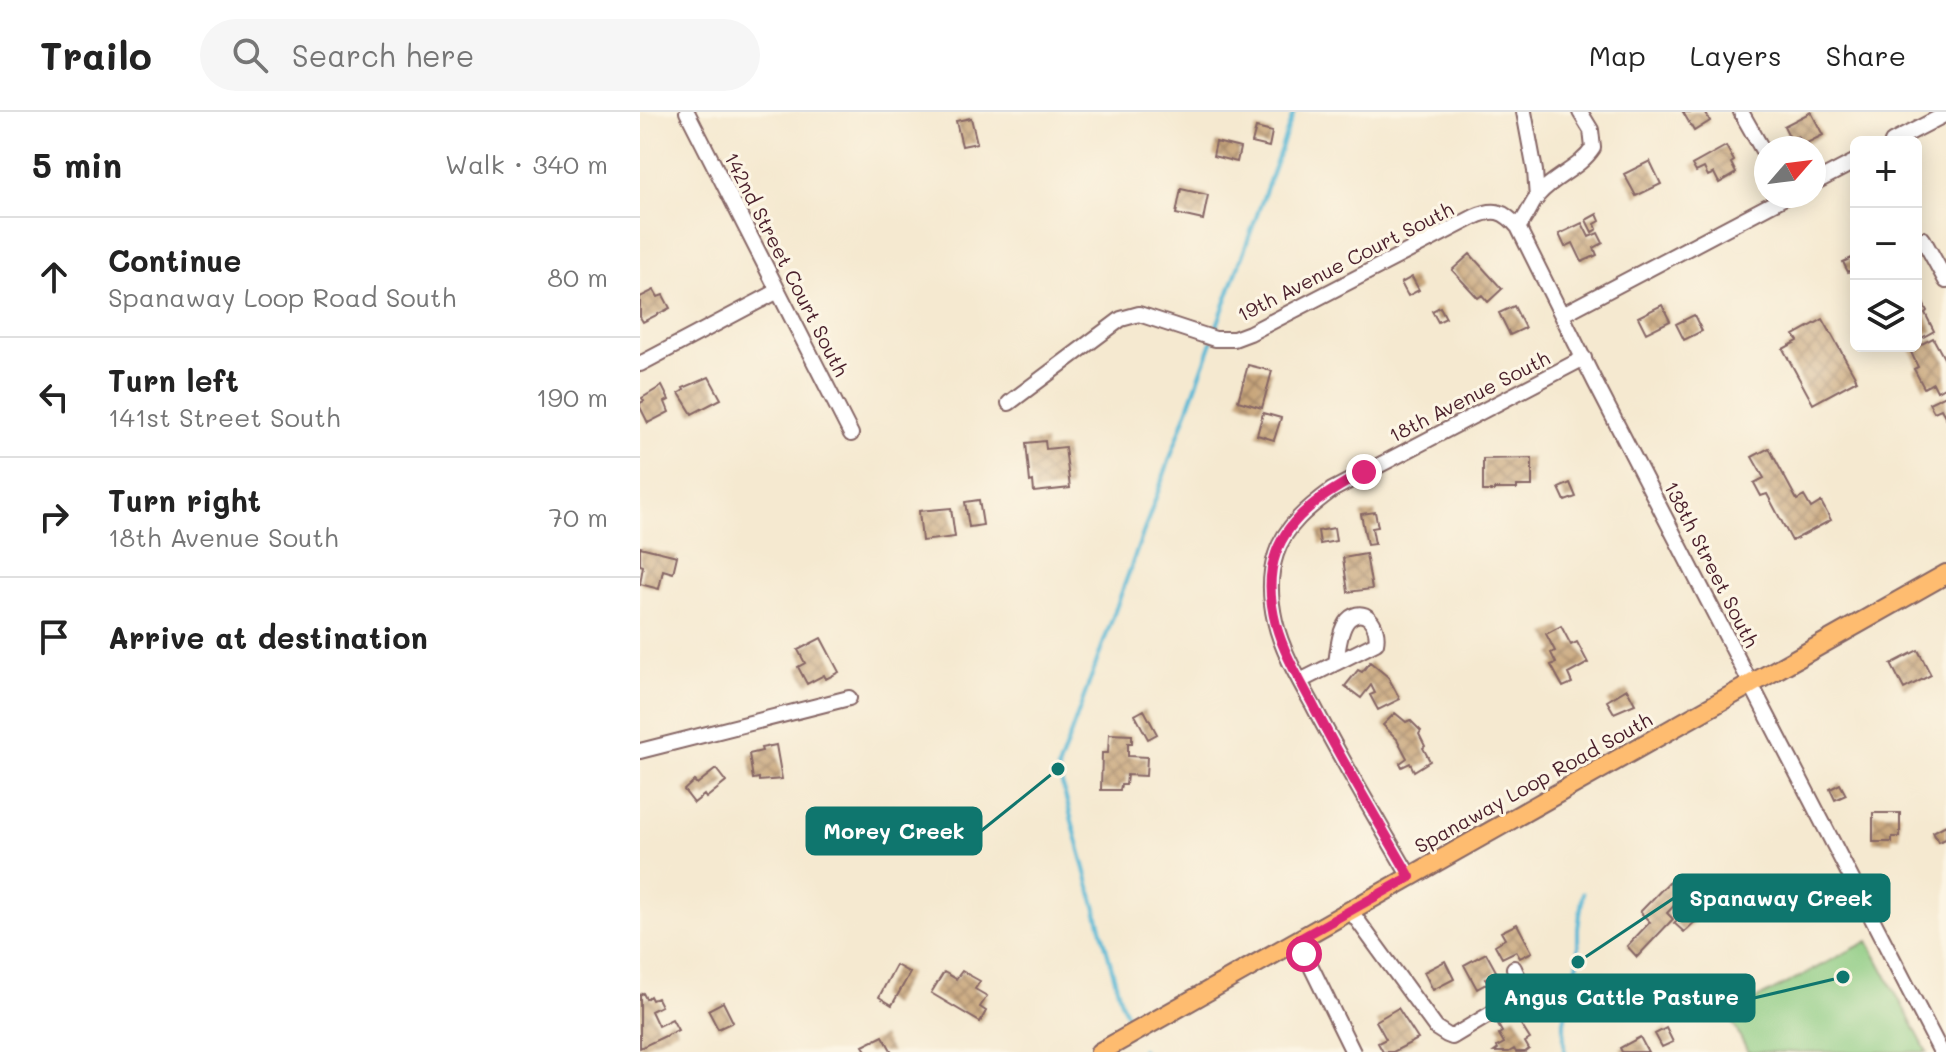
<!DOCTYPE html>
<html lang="en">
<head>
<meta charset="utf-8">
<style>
	body { margin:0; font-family:Mali,sans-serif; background:#f6f6f6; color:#222 }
	.controls { position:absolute; right:24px; top:24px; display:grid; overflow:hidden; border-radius:12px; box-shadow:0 4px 20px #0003 }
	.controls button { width:72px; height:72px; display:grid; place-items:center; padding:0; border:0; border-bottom:2px solid #e0e0e0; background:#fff; color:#222; font:40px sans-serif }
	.compass { position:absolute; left:1114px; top:24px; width:72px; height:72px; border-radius:50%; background:#fff; box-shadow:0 4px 20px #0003; rotate:62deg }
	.stop { position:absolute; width:24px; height:24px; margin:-18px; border:6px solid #db2777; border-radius:50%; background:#fff }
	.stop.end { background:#db2777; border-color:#fff; box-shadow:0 2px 8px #0008 }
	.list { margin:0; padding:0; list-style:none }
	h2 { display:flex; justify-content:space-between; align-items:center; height:104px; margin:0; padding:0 32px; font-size:34px }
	h2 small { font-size:26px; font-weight:400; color:#767676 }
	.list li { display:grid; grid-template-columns:52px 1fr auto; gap:24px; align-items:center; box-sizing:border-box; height:120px; padding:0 32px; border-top:2px solid #e0e0e0 }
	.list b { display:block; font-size:30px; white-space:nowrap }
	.list p { margin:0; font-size:26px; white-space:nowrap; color:#767676 }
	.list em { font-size:26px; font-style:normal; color:#767676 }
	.icon { flex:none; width:44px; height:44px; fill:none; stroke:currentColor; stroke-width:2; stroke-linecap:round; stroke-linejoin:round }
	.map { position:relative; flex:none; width:1306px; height:940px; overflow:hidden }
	header { display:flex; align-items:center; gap:48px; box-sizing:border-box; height:112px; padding:0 40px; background:#fff; border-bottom:2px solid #e0e0e0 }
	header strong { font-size:38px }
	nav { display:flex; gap:44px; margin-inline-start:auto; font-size:28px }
	.search { width:560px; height:72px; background:#f6f6f6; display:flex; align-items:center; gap:20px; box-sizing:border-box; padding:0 28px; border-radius:44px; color:#767676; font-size:30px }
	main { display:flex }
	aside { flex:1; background:#fff }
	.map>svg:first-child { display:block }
</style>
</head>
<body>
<header>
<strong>Trailo</strong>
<div class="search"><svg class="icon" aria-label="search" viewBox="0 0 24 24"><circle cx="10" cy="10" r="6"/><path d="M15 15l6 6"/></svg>Search here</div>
<nav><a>Map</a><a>Layers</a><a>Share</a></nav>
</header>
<main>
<aside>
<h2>5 min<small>Walk · 340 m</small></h2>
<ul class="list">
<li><svg class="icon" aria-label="ahead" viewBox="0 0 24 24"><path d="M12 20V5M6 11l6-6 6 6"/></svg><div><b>Continue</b><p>Spanaway Loop Road South</p></div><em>80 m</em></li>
<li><svg class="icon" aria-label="left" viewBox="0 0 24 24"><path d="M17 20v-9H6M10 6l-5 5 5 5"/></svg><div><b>Turn left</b><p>141st Street South</p></div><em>190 m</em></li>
<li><svg class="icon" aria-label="right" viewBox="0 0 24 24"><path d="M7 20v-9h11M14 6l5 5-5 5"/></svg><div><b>Turn right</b><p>18th Avenue South</p></div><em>70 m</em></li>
<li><svg class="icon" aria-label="arrive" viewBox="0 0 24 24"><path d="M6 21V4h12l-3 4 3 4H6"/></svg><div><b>Arrive at destination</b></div></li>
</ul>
</aside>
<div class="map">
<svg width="1306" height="940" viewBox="0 0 1306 940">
	<defs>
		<pattern id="building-cross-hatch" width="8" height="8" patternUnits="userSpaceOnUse" patternTransform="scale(2)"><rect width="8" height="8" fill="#c9a77d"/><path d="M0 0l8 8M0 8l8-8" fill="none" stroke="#a58767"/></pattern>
	</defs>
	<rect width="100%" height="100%" fill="#fcf5e5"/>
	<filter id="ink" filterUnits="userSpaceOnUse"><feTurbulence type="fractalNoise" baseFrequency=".0125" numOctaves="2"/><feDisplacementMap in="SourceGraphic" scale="16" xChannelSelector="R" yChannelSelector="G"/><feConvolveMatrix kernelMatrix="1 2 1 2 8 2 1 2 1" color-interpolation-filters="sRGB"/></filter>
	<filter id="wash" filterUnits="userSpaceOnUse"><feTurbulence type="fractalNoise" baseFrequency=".006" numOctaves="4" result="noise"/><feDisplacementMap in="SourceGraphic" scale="32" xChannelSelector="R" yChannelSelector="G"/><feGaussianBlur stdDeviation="1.8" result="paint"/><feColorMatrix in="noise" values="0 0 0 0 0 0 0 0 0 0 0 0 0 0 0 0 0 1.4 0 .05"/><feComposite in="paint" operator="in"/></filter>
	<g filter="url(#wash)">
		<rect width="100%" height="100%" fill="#f5e9d0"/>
		<path fill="#8ccb82" stroke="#6b7556" stroke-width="2" d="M1228,829L1287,940H1108L1088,902Z"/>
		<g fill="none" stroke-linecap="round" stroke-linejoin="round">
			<path stroke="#57b8d5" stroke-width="4" d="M574,222L654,0
				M487,903L481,890L418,657L572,230
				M502,937L503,940
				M924,940V910L930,879L938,850V816L943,781"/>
		</g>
		<g id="blocks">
			<path fill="url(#building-cross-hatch)" d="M1043,0H1065L1070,9L1054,19Z
				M1171,0L1183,23L1163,33L1158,24L1151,28L1144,14Z
				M331,6L337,31L322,34L316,9Z
				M616,16L632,20L629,35L612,31Z
				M576,30L600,36L597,50L573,44Z
				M1086,34L1094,49L1091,51L1096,61L1079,71L1074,61L1068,64L1064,56L1056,60L1052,53Z
				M1010,49L1021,72L996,84L984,62Z
				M541,77L568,83L563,108L536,102Z
				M957,102L960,109L955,112L957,117L952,120L946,108Z
				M942,111L949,125L958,121L963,131L954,136L957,143L942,150L933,131L925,135L919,122Z
				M830,142L862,177L848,190L842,183L838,186L812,158Z
				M1216,144V161L1214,157L1208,160L1203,150Z
				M772,165L779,178L768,184L761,171Z
				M1276,177L1287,199L1285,201L1294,219L1276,229Z
				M14,178L18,185L23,183L30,196L3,210L0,205V185Z
				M1022,193L1030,209L1006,221L998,205Z
				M874,194L885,216L870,223L859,201Z
				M800,195L806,206L798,210L792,199Z
				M1054,203L1062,219L1044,228L1036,212Z
				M1183,207L1217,268L1173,292L1143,237L1158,229L1154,223Z
				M1293,226L1305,248H1306V274L1297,279L1293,271L1284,276L1274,257L1278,255L1270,238Z
				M608,253L632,259L622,296L598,289Z
				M69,265L81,287L52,302L39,281L44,278L43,276Z
				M22,274L29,288L25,290L29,300L8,311L0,295V291L4,289L2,286Z
				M1306,283V306L1301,297L1294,300L1289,291Z
				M623,301L641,306L634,328L617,323Z
				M405,329L406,337L425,335L430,376L394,380L393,369L390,370L386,331Z
				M1129,336L1157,388L1164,384L1171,396L1181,390L1191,408L1152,429L1127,382L1121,384L1114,371L1124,366L1112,345Z
				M892,346V374H877V377H854V379H843V347Z
				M930,371L936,385L925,389L919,376Z
				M339,388L343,413L329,415L325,390Z
				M311,396L315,425L282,429L279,399Z
				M735,400L738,415L732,416L735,432L727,433L721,402Z
				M694,416L696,429L680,432L678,419Z
				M0,435L37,444L33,461L23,458L19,477L0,472L3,454L0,453Z
				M726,442L732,477L708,480L703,446Z
				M921,514L931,533L937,530L948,551L928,562L932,571L923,575L911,553L916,551L911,541L915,539L906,522Z
				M181,526L199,560L186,567L184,563L167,572L158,555L165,551L158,538Z
				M1278,538L1291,563L1264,577L1251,552Z
				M730,550L748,565L760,587L738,598L730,583L735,581L731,573L721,586L705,574L718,558L722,560Z
				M987,577L995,592L974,601L967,589Z
				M504,598L517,622L508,627L495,603Z
				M755,601L766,610L770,608L781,619L779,622L785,634L783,636L790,649L774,659L770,651L762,655L760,651L767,646L757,627L743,613Z
				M469,622L492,623V631H488V644L507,645L506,664L487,663L486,673H481L480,678H461L462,641H468Z
				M136,633L142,667L119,669V666L113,667L109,642L122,639L121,636Z
				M76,657L86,670L66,686L64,683L54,691L44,678L54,669L57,672Z
				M1200,672L1206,683L1195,688L1190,677Z
				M1233,701H1260V725H1252V730H1233Z
				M1306,713V727L1298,730L1293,720Z
				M1034,765L1039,770L1035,773L1045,782L1027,801L1033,807L997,845L987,834L1010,810L1000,800Z
				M1047,798L1057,808L1044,820L1034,811Z
				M877,812L892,840L880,846L876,839L862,846L855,833L865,827L861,820Z
				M846,841L857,861L845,867L848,871L837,877L824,853Z
				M805,849L814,867L793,878L784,860Z
				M256,853L270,861L252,893L239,885Z
				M322,859L340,869L335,877L347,884L340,895L346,899L340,910L291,881L304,860L316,867Z
				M3,881L6,887L10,884L12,888L17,886L21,894L11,899L18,914L32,907L38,918L0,936V883Z
				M83,890L93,910L78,917L68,898Z
				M758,896L778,927L753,940H743L738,931L746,927L736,909Z
				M875,903L890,927L885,930L889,937L885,940H876L874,937L869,940H854L858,937L857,935L864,931L859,922L862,920L858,913Z
				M1026,916L1033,930L1022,935L1015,922Z
				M243,924L252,940H227L223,934Z
				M1000,925L1008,940H982L980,936Z"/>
		</g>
	</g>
	<g filter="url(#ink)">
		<use href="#blocks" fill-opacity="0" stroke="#866665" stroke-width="2"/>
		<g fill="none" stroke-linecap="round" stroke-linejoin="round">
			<g stroke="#866665" stroke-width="18">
				<path id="minor" d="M47,0L211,322
					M884,0L895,59L897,86
					M1101,0L1126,44
					M1252,30L1306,2
					M1174,71L1216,49
					M878,115C887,105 891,92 899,82C915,64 940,56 953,36L951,18L940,0
					M1283,127L1306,169
					M923,202L1147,84
					M0,252L138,179
					M369,291L481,207L499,202L575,227H594L610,221L834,105C854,96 863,98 878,115L955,270L1301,940
					M660,569L736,531C740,513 724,492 708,508C699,518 698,539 696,551
					M0,639L209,586
					M770,765C737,708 703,651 673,593C658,566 642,539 635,509C630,487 629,463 636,442C645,414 669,395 692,378L944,246
					M710,798L796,916L807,923L812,925L877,886C886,877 878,866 874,856
					M658,828L713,940"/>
			</g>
			<g stroke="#866665" stroke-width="22">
				<path id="major" d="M460,940L1306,462"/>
			</g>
			<use href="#minor" stroke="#fff" stroke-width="14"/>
			<use href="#major" stroke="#febc70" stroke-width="18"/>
		</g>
	</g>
	<g fill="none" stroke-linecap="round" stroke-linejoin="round" filter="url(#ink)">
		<path stroke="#db2777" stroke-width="10" d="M664,842L658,828L770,765C738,709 704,653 674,595C660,568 644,542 636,513C630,490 628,463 636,441C650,401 690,379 724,360"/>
	</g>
	<g text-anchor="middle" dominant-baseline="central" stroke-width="6" stroke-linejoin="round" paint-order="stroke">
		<g font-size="20" fill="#4a1f2b" stroke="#fcf5e5">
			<text transform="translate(705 149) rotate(-27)">19th Avenue Court South</text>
			<text transform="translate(147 152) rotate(63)">142nd Street Court South</text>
			<text transform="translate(829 284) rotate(-27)">18th Avenue South</text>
			<text transform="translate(1072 452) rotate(63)">138th Street South</text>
			<text transform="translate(893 670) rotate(-29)">Spanaway Loop Road South</text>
		</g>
	</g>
	<path fill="none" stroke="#0f766e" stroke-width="3" d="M418 657L341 719M938 850L1034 786M1203 865L1114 886"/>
	<g fill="#0f766e" stroke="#fcf5e5" stroke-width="3">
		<circle cx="418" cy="657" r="8"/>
		<circle cx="938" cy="850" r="8"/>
		<circle cx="1203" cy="865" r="8"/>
	</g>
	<g fill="#0f766e" stroke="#0f766e" stroke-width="3">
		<rect x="167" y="696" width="174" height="46" rx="8"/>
		<rect x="1034" y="763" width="215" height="46" rx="8"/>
		<rect x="847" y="863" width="267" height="46" rx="8"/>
	</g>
	<g font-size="22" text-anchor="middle" font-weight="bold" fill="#fff">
		<text x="254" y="727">Morey Creek</text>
		<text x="1141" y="794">Spanaway Creek</text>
		<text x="981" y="893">Angus Cattle Pasture</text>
	</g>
</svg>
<div class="controls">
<button>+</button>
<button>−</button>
<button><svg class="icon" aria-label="layers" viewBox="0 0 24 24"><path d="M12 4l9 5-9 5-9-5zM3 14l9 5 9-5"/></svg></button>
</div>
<svg class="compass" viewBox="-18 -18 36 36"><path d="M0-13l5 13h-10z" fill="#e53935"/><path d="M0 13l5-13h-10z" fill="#767676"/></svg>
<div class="stop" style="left:664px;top:842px"></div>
<div class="stop end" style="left:724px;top:360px"></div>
</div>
</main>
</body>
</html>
